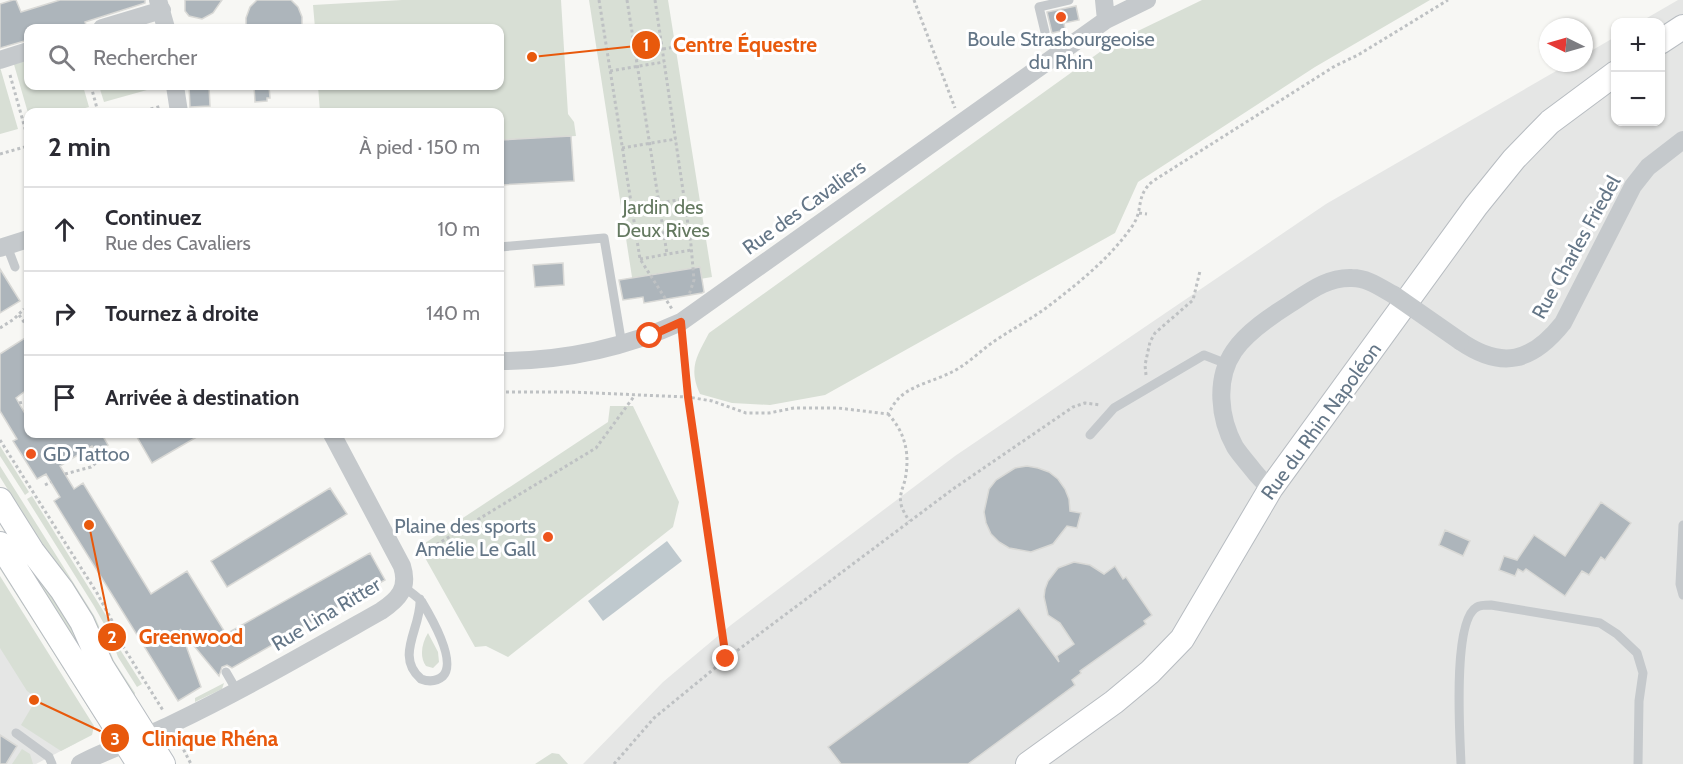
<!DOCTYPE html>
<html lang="fr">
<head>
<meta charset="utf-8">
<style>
	body { margin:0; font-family:Cabin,sans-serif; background:#f2f2f3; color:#2b2b33 }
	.controls { position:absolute; right:18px; top:18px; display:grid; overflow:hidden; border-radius:12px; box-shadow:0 2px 4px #0004 }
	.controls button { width:54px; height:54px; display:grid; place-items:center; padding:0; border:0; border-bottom:2px solid #e1e1e2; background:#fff; color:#2b2b33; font:30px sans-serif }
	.compass { position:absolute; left:1539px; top:18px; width:54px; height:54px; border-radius:50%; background:#fff; box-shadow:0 2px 4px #0004; rotate:275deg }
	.stop { position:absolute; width:18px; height:18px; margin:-14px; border:4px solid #ee541d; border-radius:50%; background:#fff }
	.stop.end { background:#ee541d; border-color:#fff; box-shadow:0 2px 6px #0008 }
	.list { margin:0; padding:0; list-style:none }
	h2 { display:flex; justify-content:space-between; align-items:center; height:78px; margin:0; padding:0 24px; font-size:26px }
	h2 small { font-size:20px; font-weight:400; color:#7c7c81 }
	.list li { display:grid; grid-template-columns:39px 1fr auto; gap:18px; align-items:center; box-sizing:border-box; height:84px; padding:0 24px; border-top:2px solid #e1e1e2 }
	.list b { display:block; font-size:22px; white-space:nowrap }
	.list p { margin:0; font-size:20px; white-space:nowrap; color:#7c7c81 }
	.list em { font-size:20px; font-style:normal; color:#7c7c81 }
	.icon { flex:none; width:33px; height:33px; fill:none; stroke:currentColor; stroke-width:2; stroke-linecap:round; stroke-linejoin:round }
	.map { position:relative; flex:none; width:1683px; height:764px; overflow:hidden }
	.search { position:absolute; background:#fff; box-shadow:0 2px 4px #0004; left:24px; top:24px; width:480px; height:66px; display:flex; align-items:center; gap:15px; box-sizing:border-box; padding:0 21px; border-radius:12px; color:#7c7c81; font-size:22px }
	.panel { position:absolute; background:#fff; box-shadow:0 2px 4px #0004; left:24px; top:108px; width:480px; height:330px; border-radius:12px }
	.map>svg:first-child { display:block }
</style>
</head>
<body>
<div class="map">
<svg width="1683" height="764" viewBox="0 0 1683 764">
	<rect width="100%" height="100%" fill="#f7f7f4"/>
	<path fill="#e5e6e5" d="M1678,0H1683V764H583L663,682L731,625L955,456L1326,204L1570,63H1584V55L1615,37L1616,122H1660V22H1640Z
		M0,592L76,743L36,764H0Z"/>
	<path fill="#d8dfd5" d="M402,0H561L568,114L574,122L576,136L500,140V112H320L318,86H500V28H315L313,5Z
		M589,0H668L712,277L634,290Z
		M1202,0H1430L1315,67L1138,182L1115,233L825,395L770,405L732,403L700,394C688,368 697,356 709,333L1111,44Z
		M28,56V86H83L89,107L70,112L28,113L13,61Z
		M0,67L18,129L0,134Z
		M99,86H146L147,90L104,102Z
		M610,406H633L679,502L673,527L508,657L486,646L475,647L419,547L608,422Z
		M0,446L29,492L25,495L0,456Z
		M0,466L95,617L114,661L135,693L134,698L132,699L89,620L0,477Z
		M32,496L107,617L121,651L142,684L137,687L118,657L108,631L94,606L27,499Z
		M0,560L99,718L96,720L0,569Z
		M35,574L56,597L90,664L30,578Z
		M0,576L94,726L92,735L61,751L21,725L37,698L27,691L0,648Z
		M428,633L438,652L439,662L433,668L426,666C419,656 422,643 428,633Z
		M224,683L222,689L195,702V698Z
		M22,749L30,754L33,764H12Z
		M552,753L559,754L568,764H535Z"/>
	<path fill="#bfc9ce" d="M667,541L682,561L603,621L588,601Z"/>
	<path fill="#adb5bb" stroke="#d9d9d6" stroke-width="1.5" d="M13,0H16L21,12L60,0H145V3L85,22L86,25L73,28H28V40L0,48V4Z
		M185,0H222L213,13L202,19L189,16L185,11Z
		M257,0H291L298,7L302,17V28H246V18L250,7Z
		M1076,6L1079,20L1064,23L1065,30L1052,33L1047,12Z
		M189,86H209L210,106L190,107Z
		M254,86H269L270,98H267V101L255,102Z
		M571,136L574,181L500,185V140Z
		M563,263L564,285L535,287L533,265Z
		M700,267L704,292L702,293L644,303L643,297L623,300L619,280Z
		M0,269L20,301L0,313Z
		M28,336V389L16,398L28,419V434H112L104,438L108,445L96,453L92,446L60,466L74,489L83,483L151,594L187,571L226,634L370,553L385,580L232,668L227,665L222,667L219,676L180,629L201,687L178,701L54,501L60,497L46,474L37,479L13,441L17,439L0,411V354Z
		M143,434H202L152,463L137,437Z
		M1027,466L1038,468L1049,472L1058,479L1065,489L1069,499L1070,511L1081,513L1077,528L1067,526L1053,544L1031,552L1009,548L999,542L991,534L986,523L984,512L989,489L996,480L1015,468Z
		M330,488L347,514L227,587L211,561Z
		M1601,502L1631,523L1605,560L1601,557L1589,575L1582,571L1565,596L1526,569L1523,572L1518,569L1515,576L1499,570L1504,556L1517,560L1534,535L1565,556Z
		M1445,530L1470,541L1463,556L1439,545Z
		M1074,562L1090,565L1104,574L1115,566L1123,579L1126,577L1152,615L1144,621L1146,624L1080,671L1081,673L1072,680L1075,685L968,764H841L828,747L1019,608L1059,662L1057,656L1074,644L1060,623L1048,615L1044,597L1045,589L1048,581L1058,568Z
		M0,735L17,746L6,764H0Z"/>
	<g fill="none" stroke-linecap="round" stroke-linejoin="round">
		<g stroke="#b7bcc1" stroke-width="26">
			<path id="secondary" d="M1660,42L1683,27
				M0,500L32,551L62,590L82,622L102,667L163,764
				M0,544L139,764
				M1028,764L1114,702L1150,672L1182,639L1271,488L1476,206L1514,159L1550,122L1616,73"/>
		</g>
		<path stroke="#bec1c3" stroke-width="3" stroke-dasharray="3 3" stroke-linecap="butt" d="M599,0L640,259L672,309
			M627,0L667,254
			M655,0L691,245L694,280L689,295
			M914,0L955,108
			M663,49L675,47
			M610,71L664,62
			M10,75L28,139
			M91,86L98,112
			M139,112L162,106
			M622,148L676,139
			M0,154L28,146
			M631,207L685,199
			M1139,213L1147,214
			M640,259L691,250
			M19,315L27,326
			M0,328L14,319L24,309
			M682,339L688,397L726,659
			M1146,375L1145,365L1150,342L1155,333L1193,300L1200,271
			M500,392H570L688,397L712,401L746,413H769L794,408H838L888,414C891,409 894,403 898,399C911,385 935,381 952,372C968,364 981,350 996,340C1014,328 1033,318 1050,305C1080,282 1112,256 1133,225C1144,208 1135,196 1153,181L1335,66L1358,55L1448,0
			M19,403L28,401
			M888,414C906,433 910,455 905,480C903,488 899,495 901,504C902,510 906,515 909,521
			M0,440L97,593L117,630L124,648L164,712
			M102,449L106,456
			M65,474L91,467L111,450
			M45,485L51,482
			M416,557L596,448L635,395
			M178,739L191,764
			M614,764L654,718L726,659L953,489L1073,407L1085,403L1101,405"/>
		<path stroke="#c5c9cc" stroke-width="9" d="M1045,32L1039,7L1069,0
			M7,246L15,267
			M500,247L604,238L622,345
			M1090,435L1114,408L1204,355L1227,364
			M1683,525L1680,584L1683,595
			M404,587C410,592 417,596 422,602C431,617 457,661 443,676C436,682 429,682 421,679C394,656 422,627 420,599
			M226,672L237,691
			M16,733L49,757L52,764
			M1461,764C1460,737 1452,620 1477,607C1480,605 1487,605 1491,605L1600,623L1617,634L1637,653L1643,673L1639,701L1638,764"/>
		<path stroke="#c5c9cc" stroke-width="18" d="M158,0L166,28
			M1104,0L1106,20
			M102,28L162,10
			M0,60L28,51
			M175,86L179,112
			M0,248L28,239
			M1460,341C1502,370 1532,362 1563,323L1633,186L1648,167L1683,140
			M500,361C562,361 624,348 681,322L1106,20L1147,0
			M1271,488C1262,482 1256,474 1249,465C1244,459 1239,453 1235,447C1219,418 1215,379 1234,351C1247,332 1271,316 1290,304C1310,291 1328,277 1352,278C1368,278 1381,288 1394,295
			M80,764C109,748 142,739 172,724C243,690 312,650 381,611C399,599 409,588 402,566L332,434"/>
		<use href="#secondary" stroke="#fff" stroke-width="24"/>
		<path stroke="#c5c9cc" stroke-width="18" d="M1394,295L1460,341"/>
	</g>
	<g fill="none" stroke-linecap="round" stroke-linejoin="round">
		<path stroke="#ee541d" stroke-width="8" d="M650,336L681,322L688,397L726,659"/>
	</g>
	<g fill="#ee541d" stroke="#fff" stroke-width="2">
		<circle cx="1061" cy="17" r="6"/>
		<circle cx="31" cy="454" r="6"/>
		<circle cx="548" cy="537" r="6"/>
	</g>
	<g text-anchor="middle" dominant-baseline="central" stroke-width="6" stroke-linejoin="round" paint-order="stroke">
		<g font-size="20" fill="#647687" stroke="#fff">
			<text x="1061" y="39">Boule Strasbourgeoise<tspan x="1061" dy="23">du Rhin</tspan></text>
			<text x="43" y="454" text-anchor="start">GD Tattoo</text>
			<text x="536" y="526" text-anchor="end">Plaine des sports<tspan x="536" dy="23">Amélie Le Gall</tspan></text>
		</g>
		<g font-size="20" fill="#647960" stroke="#fff">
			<text x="663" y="207">Jardin des<tspan x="663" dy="23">Deux Rives</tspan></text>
		</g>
		<g font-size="20" fill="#647687" stroke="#fff">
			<text transform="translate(804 207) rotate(-36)">Rue des Cavaliers</text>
			<text transform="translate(1576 247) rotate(-61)">Rue Charles Friedel</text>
			<text transform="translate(1321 421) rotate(-54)">Rue du Rhin Napoléon</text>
			<text transform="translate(326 614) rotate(-31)">Rue Lina Ritter</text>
		</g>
	</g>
	<path fill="none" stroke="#e8590c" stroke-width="2" d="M532 57L646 45M89 525L112 637M34 700L115 738"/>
	<g fill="#e8590c" stroke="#fff" stroke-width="2">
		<circle cx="532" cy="57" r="6"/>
		<circle cx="89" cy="525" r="6"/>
		<circle cx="34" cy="700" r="6"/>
		<circle cx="646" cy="45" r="15"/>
		<circle cx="112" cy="637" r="15"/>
		<circle cx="115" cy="738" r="15"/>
	</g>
	<g font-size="18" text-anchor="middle" font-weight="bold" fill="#fff">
		<text x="646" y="51">1</text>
		<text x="112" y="643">2</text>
		<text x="115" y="745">3</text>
	</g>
	<g font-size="21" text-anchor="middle" font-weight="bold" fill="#e8590c" stroke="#fff" stroke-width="6" stroke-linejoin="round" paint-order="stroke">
		<text x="745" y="52">Centre Équestre</text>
		<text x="191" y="644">Greenwood</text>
		<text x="210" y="746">Clinique Rhéna</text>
	</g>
</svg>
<div class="controls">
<button>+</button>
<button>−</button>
</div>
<svg class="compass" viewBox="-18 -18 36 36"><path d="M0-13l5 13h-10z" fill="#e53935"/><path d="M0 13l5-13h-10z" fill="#7c7c81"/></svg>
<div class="stop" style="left:650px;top:336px"></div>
<div class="stop end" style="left:726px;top:659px"></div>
<div class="search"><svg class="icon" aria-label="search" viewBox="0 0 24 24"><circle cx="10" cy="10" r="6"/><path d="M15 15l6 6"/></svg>Rechercher</div>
<section class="panel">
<h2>2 min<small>À pied · 150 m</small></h2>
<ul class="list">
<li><svg class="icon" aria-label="ahead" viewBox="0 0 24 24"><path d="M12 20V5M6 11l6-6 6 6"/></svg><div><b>Continuez</b><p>Rue des Cavaliers</p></div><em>10 m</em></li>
<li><svg class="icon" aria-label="right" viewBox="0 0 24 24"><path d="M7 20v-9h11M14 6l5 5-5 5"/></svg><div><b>Tournez à droite</b></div><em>140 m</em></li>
<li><svg class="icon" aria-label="arrive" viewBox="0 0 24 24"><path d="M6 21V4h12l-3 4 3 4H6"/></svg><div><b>Arrivée à destination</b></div></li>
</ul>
</section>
</div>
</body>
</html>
